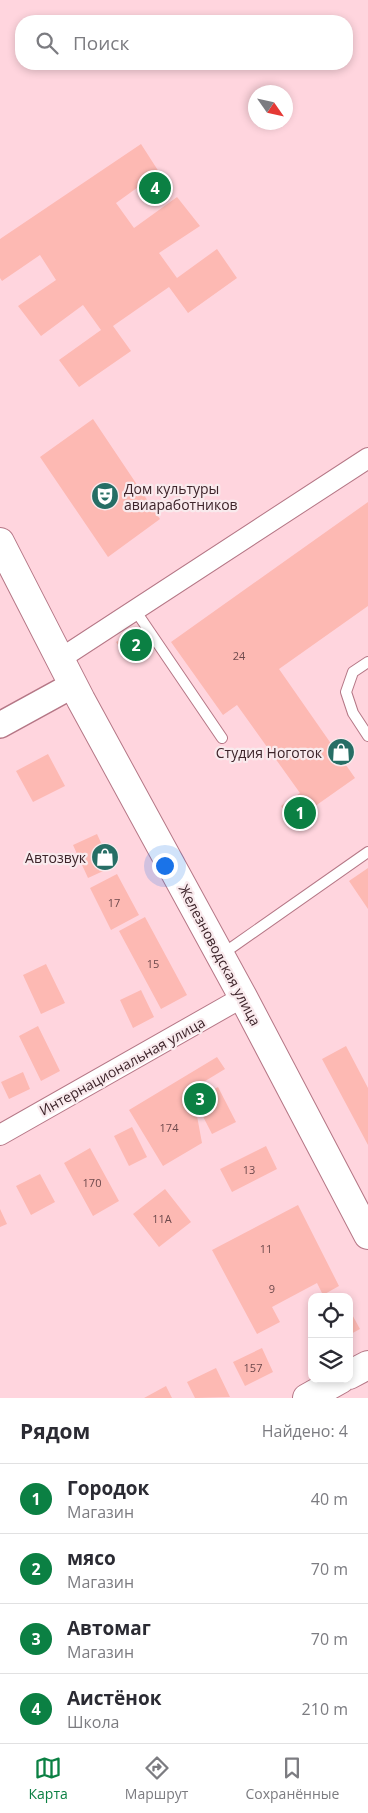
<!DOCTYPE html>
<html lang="ru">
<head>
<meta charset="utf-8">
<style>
	body { margin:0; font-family:"Open Sans",sans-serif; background:#f2f2f3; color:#2b2b33 }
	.controls { position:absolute; right:15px; bottom:15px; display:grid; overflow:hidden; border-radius:10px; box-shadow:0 2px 8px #0003 }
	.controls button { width:45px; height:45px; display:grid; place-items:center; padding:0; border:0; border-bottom:1px solid #e1e1e2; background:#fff; color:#2b2b33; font:25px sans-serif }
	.compass { position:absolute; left:248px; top:85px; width:45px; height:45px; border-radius:50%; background:#fff; box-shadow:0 2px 8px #0003; rotate:124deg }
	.you { position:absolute; left:164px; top:865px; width:18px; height:18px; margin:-12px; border:4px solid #fff; border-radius:50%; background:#1a73e8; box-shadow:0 0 0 8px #1a73e833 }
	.badge { display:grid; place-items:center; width:32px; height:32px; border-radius:50%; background:#0b8043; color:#fff; font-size:16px; font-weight:700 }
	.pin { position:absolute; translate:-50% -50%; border:2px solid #fff; box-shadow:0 1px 5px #0006 }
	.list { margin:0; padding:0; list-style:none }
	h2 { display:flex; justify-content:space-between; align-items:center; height:65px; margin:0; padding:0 20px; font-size:21px }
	h2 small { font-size:16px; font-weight:400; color:#7c7c81 }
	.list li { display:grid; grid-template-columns:32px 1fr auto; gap:15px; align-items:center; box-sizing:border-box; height:70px; padding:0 20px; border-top:1px solid #e1e1e2 }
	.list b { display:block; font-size:19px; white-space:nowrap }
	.list p { margin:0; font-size:16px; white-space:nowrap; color:#7c7c81 }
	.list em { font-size:16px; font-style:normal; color:#7c7c81 }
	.icon { flex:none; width:28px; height:28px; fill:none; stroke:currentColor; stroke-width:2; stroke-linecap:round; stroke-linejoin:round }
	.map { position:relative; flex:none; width:368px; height:1398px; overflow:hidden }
	.search { position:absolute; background:#fff; box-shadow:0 2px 8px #0003; left:15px; right:15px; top:15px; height:55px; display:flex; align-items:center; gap:12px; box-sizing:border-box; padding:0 18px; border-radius:20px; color:#7c7c81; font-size:19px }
	.sheet { height:345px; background:#fff }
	nav { display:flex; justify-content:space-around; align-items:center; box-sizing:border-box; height:70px; border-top:1px solid #e1e1e2; background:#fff; font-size:14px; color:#7c7c81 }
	nav a { display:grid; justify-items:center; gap:2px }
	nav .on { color:#0b8043 }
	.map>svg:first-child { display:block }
</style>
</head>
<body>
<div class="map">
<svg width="368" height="1398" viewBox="0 0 368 1398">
	<rect width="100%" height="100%" fill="#ffd5de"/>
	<path fill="#fdb9b3" d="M141,144L159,172L116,203L134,228L177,197L200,226L159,253L177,278L217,249L237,278L188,313L169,287L113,326L131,351L79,387L59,360L101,330L83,305L41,336L18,306L56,280L40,255L2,281L0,278V239Z
		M93,419L160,519L108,557L40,457Z
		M368,502V606L279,669L355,778L311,809L317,817L299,830L281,806L300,793L237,705L223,715L171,642Z
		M137,628L150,646L128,660L116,642Z
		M48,754L65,786L33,802L16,771Z
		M97,834L112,867L88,878L73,845Z
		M368,868V909L349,881Z
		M117,874L139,915L111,930L90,888Z
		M145,917L187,995L161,1009L119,931Z
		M46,964L65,1003L41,1014L23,975Z
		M141,990L154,1017L133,1028L120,1000Z
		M38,1026L60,1071L41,1081L19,1036Z
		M346,1046L368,1088V1145L322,1059Z
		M217,1057L225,1069L192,1089L202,1143L163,1166L129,1110Z
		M23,1072L30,1089L9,1099L1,1082Z
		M218,1087L236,1122L212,1134L194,1099Z
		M132,1127L147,1157L129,1166L114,1136Z
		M266,1146L277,1169L232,1192L220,1169Z
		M90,1148L119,1201L93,1216L64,1163Z
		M40,1174L55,1202L31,1215L16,1186Z
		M165,1189L191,1222L159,1247L133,1214Z
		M298,1205L339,1286L323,1295L317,1283L272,1307L280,1322L257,1334L212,1250Z
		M0,1209L7,1224L0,1227Z
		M349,1309L360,1329L349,1335Z
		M262,1348L273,1372L245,1386L233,1362Z
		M216,1368L230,1397L195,1398L187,1382Z
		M166,1386L172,1398H144Z"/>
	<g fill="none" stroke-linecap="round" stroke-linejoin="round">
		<g stroke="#b57786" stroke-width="12">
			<path id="service" d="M135,610L222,738
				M368,662L353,672L346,692L353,713L368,736
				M221,955L368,852"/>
		</g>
		<g stroke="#b57786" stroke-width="22">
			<path id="minor" d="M60,659L368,458
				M0,1135L243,997"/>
		</g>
		<g stroke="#b57786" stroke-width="28">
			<path id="tertiary" d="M0,725L73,685"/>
		</g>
		<g stroke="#b57786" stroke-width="30">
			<path id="secondary" d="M0,542L81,700L243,997L368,1235
				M349,1375L368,1365
				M307,1398L341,1379"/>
		</g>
		<use href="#service" stroke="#fff" stroke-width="10"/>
		<use href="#minor" stroke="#fff" stroke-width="20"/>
		<use href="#tertiary" stroke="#fff" stroke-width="25"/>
		<use href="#secondary" stroke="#fff" stroke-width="28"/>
	</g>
	<defs>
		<g id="theatre-disc" transform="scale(1.4375)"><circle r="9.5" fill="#266e65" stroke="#f9eaed"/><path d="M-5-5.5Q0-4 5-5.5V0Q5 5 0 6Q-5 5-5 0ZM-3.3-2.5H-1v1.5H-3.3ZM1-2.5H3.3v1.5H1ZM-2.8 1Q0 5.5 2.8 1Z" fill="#fff"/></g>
		<g id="shop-disc" transform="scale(1.4375)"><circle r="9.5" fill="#266e65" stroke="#f9eaed"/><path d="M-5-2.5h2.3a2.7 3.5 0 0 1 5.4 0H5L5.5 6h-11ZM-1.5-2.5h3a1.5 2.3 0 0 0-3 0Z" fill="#fff"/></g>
	</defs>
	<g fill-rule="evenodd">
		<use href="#theatre-disc" x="105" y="496"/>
		<use href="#shop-disc" x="341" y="752"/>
		<use href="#shop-disc" x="105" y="857"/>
	</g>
	<g text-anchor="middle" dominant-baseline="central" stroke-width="4.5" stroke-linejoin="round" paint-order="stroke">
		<g font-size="11" fill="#6d494c">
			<text x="239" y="655">24</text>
			<text x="114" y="902">17</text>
			<text x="153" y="963">15</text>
			<text x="169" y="1127">174</text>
			<text x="249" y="1169">13</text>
			<text x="92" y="1182">170</text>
			<text x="162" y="1218">11А</text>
			<text x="266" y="1248">11</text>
			<text x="272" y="1288">9</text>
			<text x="253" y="1367">157</text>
		</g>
		<g font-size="14" fill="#3d242a" stroke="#f9eaed" text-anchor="end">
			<text x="124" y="488" text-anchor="start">Дом культуры<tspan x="124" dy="16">авиаработников</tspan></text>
			<text x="322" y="752">Студия Ноготок</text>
			<text x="86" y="857">Автозвук</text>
		</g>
		<g font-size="14" fill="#3d242a" stroke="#f9eaed">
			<text transform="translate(220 955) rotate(62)">Железноводская улица</text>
			<text transform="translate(122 1066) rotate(-29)">Интернациональная улица</text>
		</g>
	</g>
</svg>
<div class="controls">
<button><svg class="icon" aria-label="locate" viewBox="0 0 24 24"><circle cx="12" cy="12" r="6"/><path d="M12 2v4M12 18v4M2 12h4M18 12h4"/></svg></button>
<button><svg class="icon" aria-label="layers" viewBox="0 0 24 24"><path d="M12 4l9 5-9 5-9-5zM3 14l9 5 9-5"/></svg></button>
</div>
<svg class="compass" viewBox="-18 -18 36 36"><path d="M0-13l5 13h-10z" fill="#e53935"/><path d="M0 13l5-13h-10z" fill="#7c7c81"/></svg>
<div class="you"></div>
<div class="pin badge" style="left:300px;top:813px">1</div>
<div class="pin badge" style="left:136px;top:645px">2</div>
<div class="pin badge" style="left:200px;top:1099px">3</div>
<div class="pin badge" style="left:155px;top:188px">4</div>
<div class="search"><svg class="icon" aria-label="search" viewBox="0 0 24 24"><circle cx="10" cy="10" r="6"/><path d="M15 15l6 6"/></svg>Поиск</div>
</div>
<section class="sheet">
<h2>Рядом<small>Найдено: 4</small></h2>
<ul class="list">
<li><span class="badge">1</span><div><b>Городок</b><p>Магазин</p></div><em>40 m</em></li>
<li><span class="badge">2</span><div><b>мясо</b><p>Магазин</p></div><em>70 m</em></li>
<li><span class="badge">3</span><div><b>Автомаг</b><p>Магазин</p></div><em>70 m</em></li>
<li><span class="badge">4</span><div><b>Аистёнок</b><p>Школа</p></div><em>210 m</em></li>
</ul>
</section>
<nav>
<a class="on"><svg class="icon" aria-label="map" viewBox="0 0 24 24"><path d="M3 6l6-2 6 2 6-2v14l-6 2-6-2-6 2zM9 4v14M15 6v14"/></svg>Карта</a>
<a><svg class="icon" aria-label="directions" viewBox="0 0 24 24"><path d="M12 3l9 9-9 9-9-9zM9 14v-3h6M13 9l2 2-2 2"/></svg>Маршрут</a>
<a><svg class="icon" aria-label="saved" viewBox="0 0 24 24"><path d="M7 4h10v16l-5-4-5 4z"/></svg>Сохранённые</a>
</nav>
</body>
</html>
